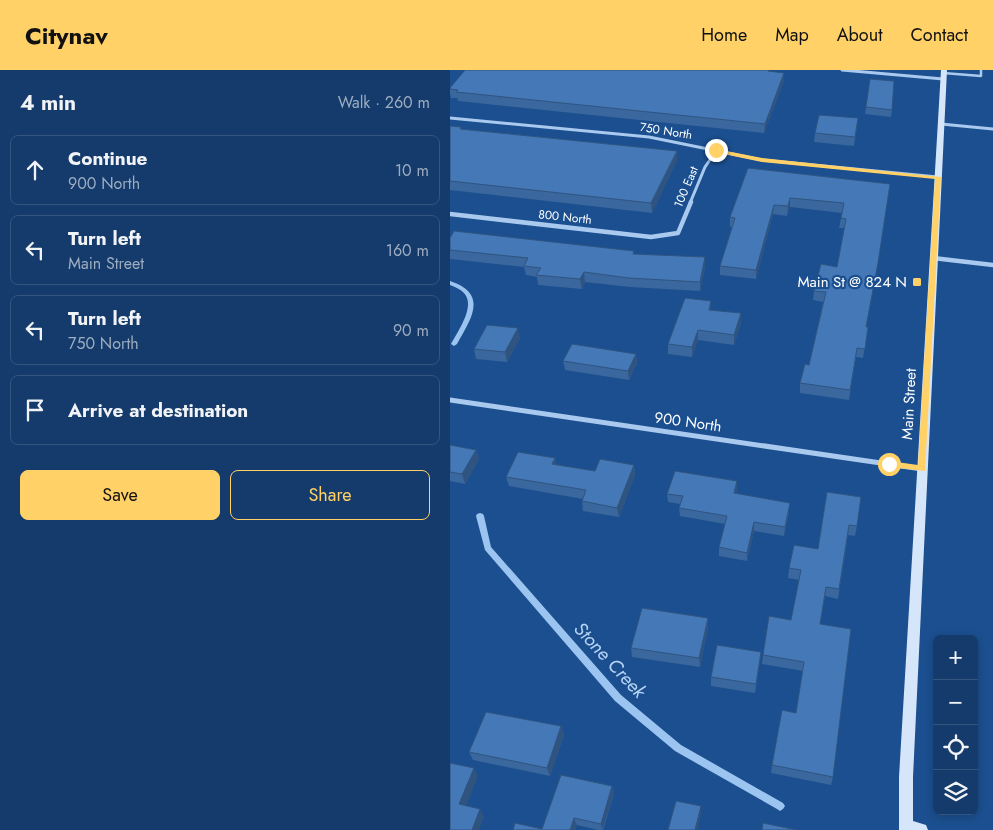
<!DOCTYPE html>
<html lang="en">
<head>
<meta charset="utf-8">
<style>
	body { margin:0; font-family:Jost,sans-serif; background:#214673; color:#f1f3f6 }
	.controls { position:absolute; right:15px; bottom:15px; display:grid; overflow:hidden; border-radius:8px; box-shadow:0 2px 8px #0003 }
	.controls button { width:45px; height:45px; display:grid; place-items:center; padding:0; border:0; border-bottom:1px solid #33557e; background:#143b6b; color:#f1f3f6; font:25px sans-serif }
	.stop { position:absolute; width:15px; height:15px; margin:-11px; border:4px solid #ffd166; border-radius:50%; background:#fff }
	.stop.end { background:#ffd166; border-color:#fff; box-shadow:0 1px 5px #0008 }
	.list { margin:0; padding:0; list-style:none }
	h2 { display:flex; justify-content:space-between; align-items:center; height:65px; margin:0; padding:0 20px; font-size:21px }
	h2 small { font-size:16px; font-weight:400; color:#9dadc1 }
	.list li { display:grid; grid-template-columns:32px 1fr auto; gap:15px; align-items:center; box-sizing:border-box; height:70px; margin:0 10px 10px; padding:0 10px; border:1px solid #33557e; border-radius:8px }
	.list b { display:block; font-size:19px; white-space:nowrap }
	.list p { margin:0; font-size:16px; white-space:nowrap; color:#9dadc1 }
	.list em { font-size:16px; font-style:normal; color:#9dadc1 }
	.actions { display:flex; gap:10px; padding:15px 20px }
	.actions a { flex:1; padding:11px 0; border:1px solid #ffd166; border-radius:8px; text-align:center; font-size:18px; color:#ffd166 }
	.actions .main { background:#ffd166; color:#111 }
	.icon { flex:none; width:28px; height:28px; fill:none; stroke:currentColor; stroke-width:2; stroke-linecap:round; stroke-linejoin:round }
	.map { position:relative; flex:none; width:543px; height:760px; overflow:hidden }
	header { display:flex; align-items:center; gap:30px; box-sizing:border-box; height:70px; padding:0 25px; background:#ffd166; color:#111 }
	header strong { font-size:24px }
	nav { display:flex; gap:28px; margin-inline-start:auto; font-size:18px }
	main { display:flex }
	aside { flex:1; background:#143b6b }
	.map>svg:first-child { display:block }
</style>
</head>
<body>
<header>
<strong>Citynav</strong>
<nav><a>Home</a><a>Map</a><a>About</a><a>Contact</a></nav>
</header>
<main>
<aside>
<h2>4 min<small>Walk · 260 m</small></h2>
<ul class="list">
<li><svg class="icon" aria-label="ahead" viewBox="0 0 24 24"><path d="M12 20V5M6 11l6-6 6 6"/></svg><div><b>Continue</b><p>900 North</p></div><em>10 m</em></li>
<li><svg class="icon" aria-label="left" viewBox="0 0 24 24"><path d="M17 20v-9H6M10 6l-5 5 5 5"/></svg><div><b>Turn left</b><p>Main Street</p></div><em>160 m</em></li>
<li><svg class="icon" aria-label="left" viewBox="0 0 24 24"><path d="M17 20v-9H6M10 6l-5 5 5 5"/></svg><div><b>Turn left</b><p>750 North</p></div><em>90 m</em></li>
<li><svg class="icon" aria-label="arrive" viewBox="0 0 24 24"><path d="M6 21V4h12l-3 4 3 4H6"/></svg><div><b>Arrive at destination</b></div></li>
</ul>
<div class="actions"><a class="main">Save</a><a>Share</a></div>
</aside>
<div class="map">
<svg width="543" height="760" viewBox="0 0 543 760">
	<rect width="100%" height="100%" fill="#1b4f8f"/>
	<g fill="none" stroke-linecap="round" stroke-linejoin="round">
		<path fill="#9cc4f0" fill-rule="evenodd" d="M0,211C39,224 21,249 7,274L4,276L1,274C8,261 26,236 14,223C10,219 5,217 0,215Z
			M30,443L33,444L34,446L41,477L171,625L231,675L333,733L335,736L333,739L330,741L327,739L225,681L165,631L35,480L26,446L27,444Z"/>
		<path stroke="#a9c9ee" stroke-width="2.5" d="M493,3L531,6V0"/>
		<path stroke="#a9c9ee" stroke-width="3" d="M392,0L493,9
			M0,48L199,67L312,90L488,107
			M491,54L543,59
			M240,133L255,97L266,81"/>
		<path stroke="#a9c9ee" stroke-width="4.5" d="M0,144L201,167L228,163L241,132
			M483,188L543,195"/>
		<path stroke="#a9c9ee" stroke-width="5" d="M0,330L472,399"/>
		<path fill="#d6e6fa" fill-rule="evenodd" d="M491,0H497L463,707V751L476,755L478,760H449V707Z"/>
	</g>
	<path fill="#3a679d" d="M319,0L318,1L334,11L314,63L8,31L7,28H1L0,23V18Z
		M420,9L442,40L441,47L415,44Z
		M408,48L404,76L364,72L365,63Z
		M0,56L11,57L12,59L227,81V90L202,143L0,120Z
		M298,98L440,114L416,257H418L413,288L406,287L399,330L350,323V313L359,295L373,232L363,230L364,221L387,197L395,158H389L392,143L340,137L337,146L323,144L306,209L270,205V196L282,157H280V147Z
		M0,168L184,184L255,197L250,221L180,217L135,212L132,219L88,215L87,207L76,205L74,197L0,189Z
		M261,240L291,253L284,275L248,270L242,287L218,284V274Z
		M70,268L57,292L26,289L24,279Z
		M186,284L187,293L179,310L115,300L113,291Z
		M0,375L26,380L29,389L15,414L0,411Z
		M105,388L106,395L145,401L184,395L185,405L169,447L133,441L132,431L133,429L59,416L56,407Z
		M287,420L286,423L339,442L334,466L304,461L297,491L269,486V477L275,454L230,446L229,438L230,434L218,432L217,424Z
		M377,422L407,456L405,466L398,465L388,529L375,526L370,554L383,707L381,715L321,703L322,695L346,643L353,601L312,594L313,585L341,550L349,510L338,508L339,498L368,479Z
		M258,548V557L250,597L182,587L181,578Z
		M311,582L310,591L305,623L261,616V607Z
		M111,656L114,665L100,706L23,690L19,682Z
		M162,716L164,724L153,760H148L127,755L125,760H63L92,759Z"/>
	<path fill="#305480" d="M334,3V11L314,63L315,54Z
		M227,81V90L202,143L201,133Z
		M340,128V137L337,146L338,136Z
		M324,135L323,144L306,209V200Z
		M255,187V197L250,221V212Z
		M134,202L135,212L132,219L130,209Z
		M261,231V241L259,240Z
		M291,243V253L284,275V265Z
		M68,258L70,268L57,292L55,282Z
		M248,260V270L242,287V277Z
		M186,284L187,293L179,310L178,301Z
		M26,380L29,389L15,414L12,404Z
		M105,388L107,398L102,394Z
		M184,395L185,405L169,447L167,438Z
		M287,411V420L284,432V423Z
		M340,433L339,442L334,466L335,457Z
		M304,452V461L297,491V483Z
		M258,548V557L250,597L249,588Z
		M111,656L114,665L100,706L97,698Z
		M24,698L28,706L14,742L9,734Z
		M162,716L164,724L152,760L151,754Z
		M251,736V744L248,760H245Z
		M30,739L34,747L29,760H22Z
		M124,748L127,755L125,760H120Z"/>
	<path fill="#4478b7" stroke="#305480" d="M15,0H318V1L334,3L315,54L6,22L8,20L0,19V18Z
		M420,9L444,11L442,40L416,37Z
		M369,45L408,48L405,67L365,63Z
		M0,56L11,57L10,59L227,81L201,133L0,111Z
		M298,98L440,114L428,193L416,257H418L415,279L407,278L400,320L350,313L355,294L359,295L376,222L364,221L371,194L387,197L396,149L391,148L394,133L340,128L338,136L324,135L306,200L270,196L285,148L280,147Z
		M4,161L184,181L183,184L255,187L250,212L179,208L134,202L130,209L86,205L91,198L74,196L78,188L0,180V168Z
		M235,228L261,231L259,240L291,243L284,265L248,260L242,277L218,274Z
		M37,255L68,258L55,282L24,279Z
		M122,274L186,284L178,301L113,291Z
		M0,375L26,380L12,404L0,402Z
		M68,382L105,388L102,394L145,401L150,389L184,395L167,438L132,431L136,420L56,407Z
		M225,401L287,411L284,423L340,433L335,457L304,452L297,483L269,477L277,446L229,438L233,426L217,424Z
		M377,422L411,427L407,456L399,455L389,519L376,517L370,554L401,559L383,707L322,695L332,640L346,643L354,592L313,585L319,546L341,550L351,500L339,498L344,475L368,479Z
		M192,538L258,548L249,588L181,578Z
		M267,575L311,582L306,614L261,607Z
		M36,642L111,656L97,698L19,682Z
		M0,693L24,698L9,734L30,739L22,760H0Z
		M111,705L162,716L151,754L124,748L120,760H63L65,753L92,759Z
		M226,731L251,736L245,760H218Z
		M313,753L347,760H312Z"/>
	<path fill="#ffd166" d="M266,79L312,88L491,107L475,401L439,397L435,394L439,391L468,395L485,109L312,92L264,82Z"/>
	<rect fill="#ffd166" stroke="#1b4f8f" stroke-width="2" x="462" y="207" width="10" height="10" rx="2.5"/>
	<g text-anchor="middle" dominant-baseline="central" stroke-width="4.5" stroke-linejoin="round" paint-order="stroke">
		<g font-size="12" fill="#fff" stroke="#1b4f8f">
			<text transform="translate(216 61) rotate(9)">750 North</text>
			<text transform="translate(236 117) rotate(-67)">100 East</text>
			<text transform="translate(115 147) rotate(6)">800 North</text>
		</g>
		<g font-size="15" fill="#fff" stroke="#1b4f8f" text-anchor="end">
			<text x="457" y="212">Main St @ 824 N</text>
		</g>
		<g font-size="15" fill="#fff" stroke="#1b4f8f">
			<text transform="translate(459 334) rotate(-87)">Main Street</text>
			<text transform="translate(238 352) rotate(8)">900 North</text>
		</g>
		<g font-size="19" font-style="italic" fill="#b5d3f5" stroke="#1b4f8f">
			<text transform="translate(160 590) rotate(47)">Stone Creek</text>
		</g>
	</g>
</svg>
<div class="controls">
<button>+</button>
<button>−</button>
<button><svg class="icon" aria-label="locate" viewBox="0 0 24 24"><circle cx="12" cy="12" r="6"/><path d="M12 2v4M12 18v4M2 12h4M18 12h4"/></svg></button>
<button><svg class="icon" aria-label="layers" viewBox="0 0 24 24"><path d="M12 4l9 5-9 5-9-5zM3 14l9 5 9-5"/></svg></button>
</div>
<div class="stop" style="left:439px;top:394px"></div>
<div class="stop end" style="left:266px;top:80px"></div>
</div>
</main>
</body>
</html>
